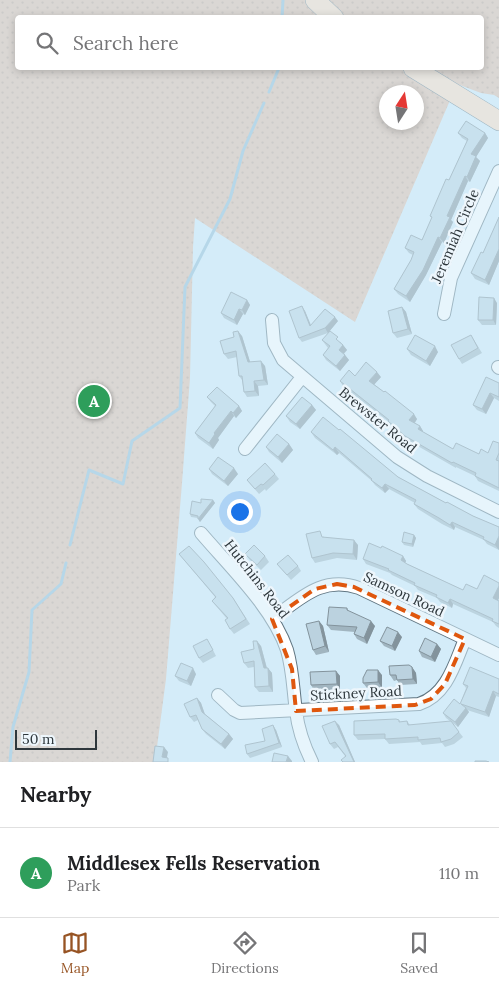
<!DOCTYPE html>
<html lang="en">
<head>
<meta charset="utf-8">
<style>
	body { margin:0; font-family:Lora,serif; background:#f6f6f6; color:#202124 }
	.compass { position:absolute; left:379px; top:85px; width:45px; height:45px; border-radius:50%; background:#fff; box-shadow:0 2px 8px #0003; rotate:12deg }
	.scale { position:absolute; left:15px; bottom:12px; width:82px; box-sizing:border-box; padding-left:5px; border:2px solid #2e373c; border-top:0; font-size:14px; line-height:18px; white-space:nowrap; color:#2e373c; -webkit-text-stroke:4px #edf6fc; paint-order:stroke }
	.you { position:absolute; left:239px; top:511px; width:18px; height:18px; margin:-12px; border:4px solid #fff; border-radius:50%; background:#1a73e8; box-shadow:0 0 0 8px #1a73e833 }
	.badge { display:grid; place-items:center; width:32px; height:32px; border-radius:50%; background:#975424; color:#fff; font-size:16px; font-weight:700 }
	.pin { position:absolute; translate:-50% -50%; border:2px solid #fff; box-shadow:0 1px 5px #0006 }
	.list { margin:0; padding:0; list-style:none }
	h2 { display:flex; justify-content:space-between; align-items:center; height:65px; margin:0; padding:0 20px; font-size:21px }
	h2 small { font-size:16px; font-weight:400; color:#757577 }
	.list li { display:grid; grid-template-columns:32px 1fr auto; gap:15px; align-items:center; box-sizing:border-box; height:90px; padding:0 20px; border-top:1px solid #e0e0e0 }
	.list b { display:block; font-size:19px; white-space:nowrap }
	.list p { margin:0; font-size:16px; white-space:nowrap; color:#757577 }
	.list em { font-size:16px; font-style:normal; color:#757577 }
	.icon { flex:none; width:28px; height:28px; fill:none; stroke:currentColor; stroke-width:2; stroke-linecap:round; stroke-linejoin:round }
	.map { position:relative; flex:none; width:499px; height:762px; overflow:hidden }
	.search { position:absolute; background:#fff; box-shadow:0 2px 8px #0003; left:15px; right:15px; top:15px; height:55px; display:flex; align-items:center; gap:12px; box-sizing:border-box; padding:0 18px; border-radius:5px; color:#757577; font-size:19px }
	.sheet { height:155px; background:#fff }
	nav { display:flex; justify-content:space-around; align-items:center; box-sizing:border-box; height:70px; border-top:1px solid #e0e0e0; background:#fff; font-size:14px; color:#757577 }
	nav a { display:grid; justify-items:center; gap:2px }
	nav .on { color:#975424 }
	.map>svg:first-child { display:block }
</style>
</head>
<body>
<div class="map">
<svg width="499" height="762" viewBox="0 0 499 762">
	<defs>
		<pattern id="park-dots" width="8" height="8" patternUnits="userSpaceOnUse" patternTransform="scale(1.25)"><rect width="8" height="8" fill="#e2bca6"/><path d="M2 2h.1M6 6h.1" fill="none" stroke="#c2a290" stroke-width="1.8" stroke-linecap="round"/></pattern>
	</defs>
	<rect width="100%" height="100%" fill="#d4ecf9"/>
	<path fill="url(#park-dots)" fill-rule="evenodd" d="M0,0H499V98L494,95L481,93L457,84L355,322L195,218L193,247L190,378L182,483L166,679L155,762H0ZM18,18H482V68H18ZM386,92H416V122H386Z"/>
	<g fill="none" stroke-linecap="round" stroke-linejoin="round">
		<path stroke="#93bdd4" stroke-width="3" d="M282,18L283,0
			M269,92L279,68
			M70,545L89,470L123,484L132,441L180,408L185,287L230,199L243,151L264,103
			M10,762L13,727L29,672L32,610L61,584L66,563"/>
		<g stroke="#617682" stroke-width="14">
			<path id="minor" d="M444,314L451,278L499,171
				M272,320L274,343L283,360L397,457L427,476L499,512
				M498,367L499,368
				M245,449L302,377
				M201,533C230,567 273,608 287,650C293,670 293,690 296,711C298,728 304,746 312,762
				M272,619C300,599 322,575 359,588L499,655
				M218,695L234,710L240,713L419,704C447,695 455,663 465,639"/>
		</g>
		<g stroke="#617682" stroke-width="20">
			<path id="secondary" d="M315,0L334,18
				M413,68L499,121"/>
		</g>
		<use href="#minor" stroke="#fff" stroke-width="12"/>
		<use href="#secondary" stroke="#fedbc2" stroke-width="19"/>
	</g>
	<path fill="#a1b5c0" d="M458,133H485L488,138L476,157L480,161L470,182L468,181L451,220L453,222L444,243L442,242L426,275L410,302L398,294L394,289L411,260L413,255L409,253L405,248L422,240L432,218L430,216L449,180L467,141L462,138Z
		M499,217V261L489,285L475,279L471,273L483,253Z
		M247,300L250,305L245,315L243,314L237,325L224,318L221,313Z
		M497,303L496,325H482L478,320Z
		M402,307L406,312L412,334L397,338L393,333Z
		M305,311L311,325L338,321L328,333L302,342L299,338Z
		M471,335L482,353L462,364L459,359Z
		M242,336L250,362L265,366L268,385L258,386L259,396L247,397L244,392L242,380L239,376L237,357L228,359L224,354Z
		M322,340L341,342V343L343,345L347,350L344,354L349,360L340,371L326,360L323,355L328,348Z
		M407,349L438,352L430,366L411,355Z
		M355,376L381,377L374,384L417,419L415,423L420,426L423,431V432L453,449L479,454L488,453L499,443V491L478,481L475,476L456,467V468L409,441L391,426L389,422L343,386L340,381Z
		M499,383V401L494,398L486,414L477,410L473,405Z
		M207,397L239,406L242,411L236,418L234,416L218,438L219,440L213,449L198,438L195,433L215,406L211,402Z
		M312,405L316,410L300,429L290,422L286,416Z
		M311,432L398,477L446,503L473,516L499,527V550L487,544L484,540L455,527L454,530L442,524L418,509L414,504L415,503L389,489L385,493L375,485L372,481L339,453L337,455L315,438Z
		M289,444L293,450L282,463L269,452L266,447Z
		M209,469L238,474L228,486L212,474Z
		M275,474L279,479L266,491L265,489L259,494L247,480Z
		M213,500L215,503L200,522L198,518L191,517L190,514L201,503Z
		M414,535L416,538L413,547L404,545L402,542Z
		M324,536V538L358,545L357,560L337,558L315,563L312,558Z
		M179,554L233,598L250,624L234,634L230,629L227,619L212,601L215,597Z
		M245,554L265,556L269,562L261,570L249,559Z
		M403,556L406,561L405,563L463,590L477,589L499,583V598L498,600L499,601V628L496,626L493,622L453,604L452,608L440,602L437,598L418,590L415,586L392,575L390,573L366,564L363,559Z
		M277,564L298,566L301,571L291,580Z
		M347,608L349,612L375,626L367,644L357,639L354,634L355,632L331,630L327,625Z
		M319,621L323,626L329,652L316,655L313,650Z
		M402,637L395,651L384,646L380,641Z
		M210,644L216,656L203,663L199,658Z
		M437,644L441,649L435,662L422,657L419,651Z
		M261,646L267,668L272,673L273,692H259L255,687L254,667L248,668L244,663L254,649Z
		M412,667L416,673L417,684L400,685L397,680L394,681L390,675Z
		M336,671L340,676V690H314L311,685Z
		M196,674L191,686L179,681L175,676Z
		M382,675V688H367L363,683Z
		M499,679V697L496,696L489,717L467,710L469,712L458,727L446,718L443,713L460,704L466,688L463,684Z
		M197,698L201,703L205,714L229,734L233,739L225,749L206,734L202,729L198,720L194,722L190,717Z
		M399,720L400,722L407,721L410,725L459,732L463,737L454,744L445,747L442,743L422,745L420,742L389,744L385,739L358,740L354,735Z
		M339,725L355,762H342L345,756L338,747L334,749L330,744Z
		M276,730L282,747L250,758L247,754L265,741Z"/>
	<path fill="#83939c" d="M485,133L488,138L476,157L480,161L470,182L467,177L471,154Z
		M465,176L468,181L451,220L453,222L444,243L440,238L447,216Z
		M438,237L442,242L426,275L410,302L406,296Z
		M499,249V261L489,285L485,280Z
		M494,298L497,303L496,325L493,320Z
		M247,300L250,305L245,315L242,310Z
		M302,306L305,311L313,331L310,326Z
		M402,307L406,312L412,334L408,329Z
		M239,309L243,314L237,325L234,320Z
		M335,317L338,321L328,333L325,328Z
		M238,331L242,336L252,368L248,362Z
		M343,345L347,350L342,355L339,350Z
		M435,346L438,352L430,366L426,361Z
		M345,355L349,360L340,371L336,366Z
		M261,361L265,366L268,385L264,380Z
		M377,372L381,377L373,386L369,381Z
		M254,381L258,386L259,396L255,391Z
		M490,393L494,398L486,414L482,409Z
		M312,405L316,410L300,429L296,424Z
		M239,406L242,411L236,418L233,413Z
		M231,411L234,416L218,438L219,440L213,449L209,443L214,433Z
		M414,414L417,419L413,425L409,420Z
		M420,426L423,431L422,434L418,429Z
		M289,444L293,450L282,463L278,457Z
		M335,447L339,453L337,455L333,450Z
		M234,468L238,474L228,486L224,481Z
		M385,484L389,489L385,493L382,488Z
		M213,500L215,503L200,522L198,519Z
		M452,522L455,527L454,530L450,525Z
		M414,535L416,538L413,547L412,544Z
		M499,536V550L495,545Z
		M354,540L358,545L357,560L353,554Z
		M403,556L406,561L404,565L401,560Z
		M499,586V598L497,603L493,598Z
		M450,599L453,604L452,608L448,603Z
		M319,621L323,626L329,652L325,646Z
		M371,621L375,626L367,644L364,638Z
		M398,632L402,637L395,651L392,646Z
		M257,641L261,646L268,673L264,668Z
		M437,644L441,649L435,662L431,657Z
		M412,667L416,673L417,684L413,679Z
		M193,668L196,674L191,686L187,681Z
		M268,668L272,673L273,692L269,686Z
		M378,670L382,675V688L378,682Z
		M336,671L340,676V690L337,684Z
		M493,691L496,696L489,717L485,712Z
		M197,698L201,703L206,718L202,712Z
		M466,708L469,712L458,727L455,722Z
		M335,721L339,725L355,762H354Z
		M273,725L276,730L282,747L279,743Z
		M229,734L233,739L225,749L221,744Z
		M164,747L168,752L166,762L162,757Z
		M288,756L292,761V762H286Z"/>
	<path fill="#bbd2df" stroke="#83939c" d="M466,121L485,133L471,154L476,156L467,177L465,176L447,216L450,217L440,238L438,237L423,270L406,296L394,289L411,260L414,252L405,248L411,235L422,240L432,217L430,216L446,179L449,180L468,139L458,133Z
		M499,217V249L485,280L471,273L481,252L483,253Z
		M231,292L247,300L242,310L239,309L234,320L221,313Z
		M479,297L494,298L493,320H478Z
		M302,306L310,326L325,309L335,317L325,328L299,338L289,311Z
		M402,307L408,329L393,333L388,311Z
		M238,331L248,362L261,361L264,380L254,381L255,391L244,392L242,376H239L236,351L224,354L220,341L234,337L233,332Z
		M330,331L338,337L336,339L343,345L339,350L345,355L336,366L323,355L330,346L322,340Z
		M415,335L435,346L426,361L407,349Z
		M471,335L478,348L459,359L451,345Z
		M366,362L377,372L369,381L384,392L385,391L414,414L409,420L420,426L418,429L453,449L456,443L479,454L481,449L488,453L493,441L499,443V453L496,460L499,461V488L475,476L476,473L453,462L452,463L405,436L388,421L389,420L340,381L349,370L355,376Z
		M486,377L499,383V397L490,393L482,409L473,405Z
		M217,387L239,406L233,413L231,411L214,433L215,434L209,443L195,433L216,405L207,397Z
		M302,397L312,405L296,424L286,416Z
		M323,417L339,430L340,429L398,477L446,503L447,502L473,516L499,527V536L495,545L483,539L484,537L452,522L450,525L439,518L414,504L416,500L385,484L382,488L371,480L372,479L335,447L333,450L311,432Z
		M277,434L289,444L278,457L266,447Z
		M218,457L234,468L224,481L209,469Z
		M265,463L275,474L263,485L261,484L255,489L247,480Z
		M201,499L213,500L198,519V516L190,514L192,501L201,503Z
		M320,531L322,537L354,540L353,554L333,553L312,558L306,534Z
		M404,532L414,535L412,544L402,542Z
		M369,543L381,548L382,546L403,556L401,560L407,564L463,590L466,584L477,589L484,575L499,583V586L493,598L499,601V624L492,621L493,619L450,599L448,603L436,597L437,595L414,585L415,583L388,570L389,569L363,559Z
		M254,545L265,556L257,565L245,554Z
		M189,546L204,562L233,598L246,619L230,629L225,620L228,618L212,601L216,597L179,554Z
		M288,555L298,566L287,575L277,564Z
		M329,607L347,608V610L371,621L364,638L354,634L357,627L327,625Z
		M319,621L325,646L313,650L306,624Z
		M387,627L398,632L392,646L380,641Z
		M425,638L437,644L431,657L419,651Z
		M207,639L213,650L199,658L193,646Z
		M253,641H257L264,668H268L269,686L255,687L254,661L244,663L241,652L254,649Z
		M181,663L193,668L187,681L175,676Z
		M409,665L412,667L413,679L397,680L396,675H390L389,666Z
		M470,667L499,679V694L493,691L485,712L461,704L466,708L455,722L443,713L454,699L460,704L468,686L463,684Z
		M367,670H378V682L363,683V678Z
		M336,671L337,684L311,685L310,672Z
		M197,698L202,712L229,734L221,744L202,729L196,715L190,717L184,704Z
		M396,719L399,720V722L407,721L408,725L451,721L459,732L451,739L441,742L440,738L418,740V737L385,739V734L354,735V721Z
		M335,721L354,762H343L341,760L346,756L335,742L330,744L322,726Z
		M273,725L279,743L247,754L245,745L265,741L262,729Z
		M155,746L164,747L162,757L168,758V762H153Z
		M274,753L288,756L286,762H272Z
		M475,761H486L489,762H475Z"/>
	<path d="M0 0H499V762H0ZM337,584L354,587L465,639L445,684L431,699L415,705L296,711L292,669L272,619L315,589Z" fill="#d4ecf9" fill-opacity=".55" fill-rule="evenodd"/>
	<path fill="none" stroke="#df570e" stroke-width="4" stroke-dasharray="10 6" stroke-linejoin="round" d="M337,584L354,587L465,639L445,684L431,699L415,705L296,711L292,669L272,619L315,589Z"/>
	<g text-anchor="middle" dominant-baseline="central" stroke-width="5" stroke-linejoin="round" paint-order="stroke">
		<g font-size="14" fill="#2e373c" stroke="#edf6fc">
			<text transform="translate(455 236) rotate(-67)">Jeremiah Circle</text>
			<text transform="translate(378 420) rotate(39)">Brewster Road</text>
			<text transform="translate(257 579) rotate(52)">Hutchins Road</text>
			<text transform="translate(404 594) rotate(25)">Samson Road</text>
			<text transform="translate(356 693) rotate(-3)">Stickney Road</text>
		</g>
	</g>
</svg>
<svg class="compass" viewBox="-18 -18 36 36"><path d="M0-13l5 13h-10z" fill="#e53935"/><path d="M0 13l5-13h-10z" fill="#757577"/></svg>
<div class="scale">50 m</div>
<div class="you"></div>
<div class="pin badge" style="left:94px;top:401px;background:#2e9e5b">A</div>
<div class="search"><svg class="icon" aria-label="search" viewBox="0 0 24 24"><circle cx="10" cy="10" r="6"/><path d="M15 15l6 6"/></svg>Search here</div>
</div>
<section class="sheet">
<h2>Nearby<small></small></h2>
<ul class="list">
<li><span class="badge" style="background:#2e9e5b">A</span><div><b>Middlesex Fells Reservation</b><p>Park</p></div><em>110 m</em></li>
</ul>
</section>
<nav>
<a class="on"><svg class="icon" aria-label="map" viewBox="0 0 24 24"><path d="M3 6l6-2 6 2 6-2v14l-6 2-6-2-6 2zM9 4v14M15 6v14"/></svg>Map</a>
<a><svg class="icon" aria-label="directions" viewBox="0 0 24 24"><path d="M12 3l9 9-9 9-9-9zM9 14v-3h6M13 9l2 2-2 2"/></svg>Directions</a>
<a><svg class="icon" aria-label="saved" viewBox="0 0 24 24"><path d="M7 4h10v16l-5-4-5 4z"/></svg>Saved</a>
</nav>
</body>
</html>
